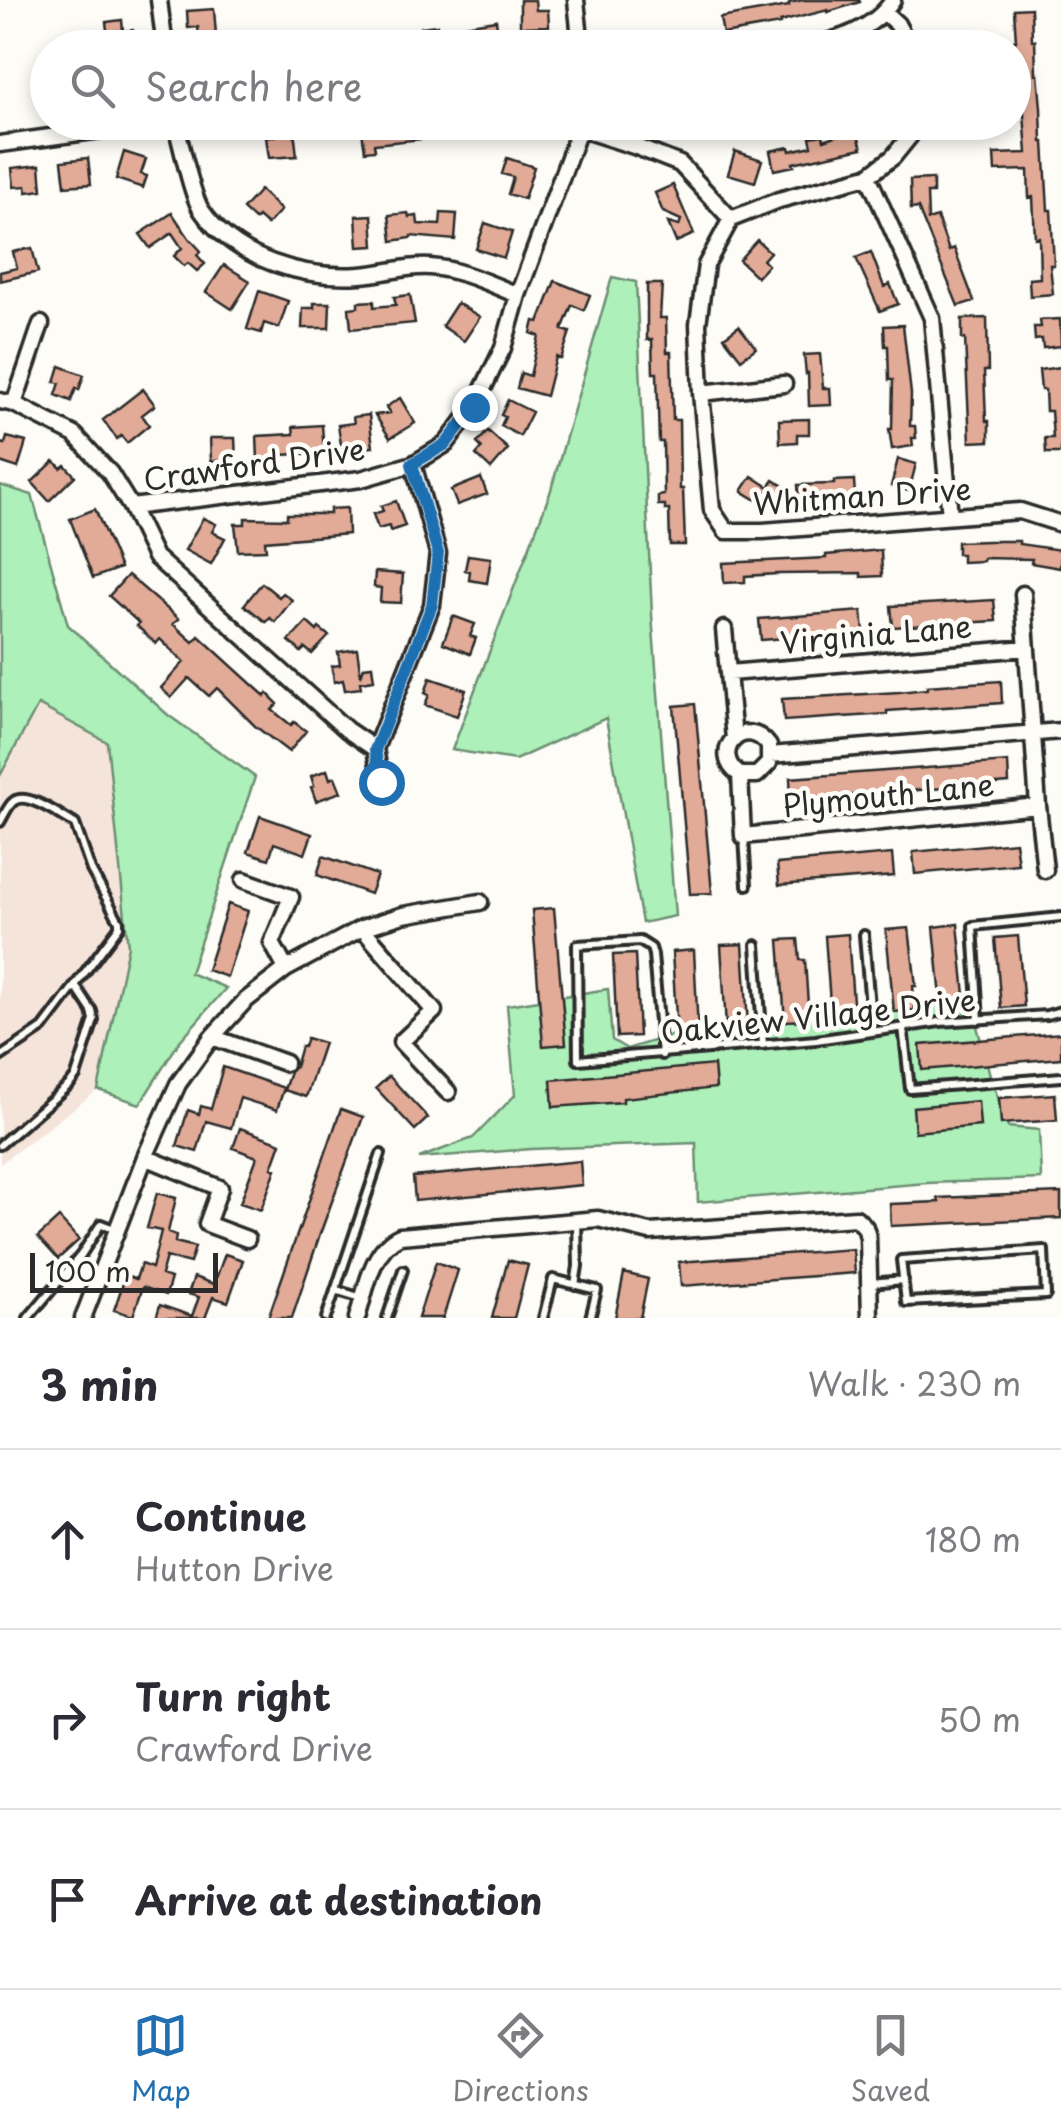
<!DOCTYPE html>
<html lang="en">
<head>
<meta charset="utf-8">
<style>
	body { margin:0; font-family:"Playpen Sans",sans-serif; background:#f2f2f3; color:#2b2b33 }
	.scale { position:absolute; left:30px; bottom:25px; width:188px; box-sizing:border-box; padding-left:10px; border:5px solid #2b2b2b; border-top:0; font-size:28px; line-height:35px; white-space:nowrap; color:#2b2b2b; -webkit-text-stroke:8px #fdfcf7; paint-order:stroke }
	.stop { position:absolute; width:30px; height:30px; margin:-22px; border:8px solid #1f6fb2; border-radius:50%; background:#fff }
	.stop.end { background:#1f6fb2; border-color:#fff; box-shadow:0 2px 10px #0008 }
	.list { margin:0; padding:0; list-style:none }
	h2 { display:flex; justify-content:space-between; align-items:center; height:130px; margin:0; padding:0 40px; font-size:42px }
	h2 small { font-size:32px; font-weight:400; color:#7c7c81 }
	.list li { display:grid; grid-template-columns:65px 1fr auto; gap:30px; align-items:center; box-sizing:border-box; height:180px; padding:0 40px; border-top:2px solid #e1e1e2 }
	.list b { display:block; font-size:38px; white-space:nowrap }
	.list p { margin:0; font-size:32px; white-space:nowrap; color:#7c7c81 }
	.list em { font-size:32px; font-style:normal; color:#7c7c81 }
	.icon { flex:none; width:55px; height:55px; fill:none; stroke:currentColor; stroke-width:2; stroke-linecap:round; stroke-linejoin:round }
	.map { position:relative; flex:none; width:1061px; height:1318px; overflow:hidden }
	.search { position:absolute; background:#fff; box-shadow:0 5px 15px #0003; left:30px; right:30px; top:30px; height:110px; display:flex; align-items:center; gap:25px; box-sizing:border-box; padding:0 35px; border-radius:55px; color:#7c7c81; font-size:38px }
	.sheet { height:670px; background:#fff }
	nav { display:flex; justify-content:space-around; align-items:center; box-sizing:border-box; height:140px; border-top:2px solid #e1e1e2; background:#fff; font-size:28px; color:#7c7c81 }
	nav a { display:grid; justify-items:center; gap:5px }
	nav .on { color:#1f6fb2 }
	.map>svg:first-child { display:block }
</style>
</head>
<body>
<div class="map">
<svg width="1061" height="1318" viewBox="0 0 1061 1318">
	<rect width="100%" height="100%" fill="#fdfcf7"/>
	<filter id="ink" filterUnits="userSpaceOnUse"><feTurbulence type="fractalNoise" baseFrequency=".01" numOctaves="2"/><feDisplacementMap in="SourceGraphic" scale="20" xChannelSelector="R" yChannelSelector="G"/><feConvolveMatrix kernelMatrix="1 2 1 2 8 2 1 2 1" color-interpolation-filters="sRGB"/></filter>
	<g filter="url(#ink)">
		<path fill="#f5e4da" d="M38,705L107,742L128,946L98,1090L0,1164V776Z"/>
		<path fill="#adf0ba" stroke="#6c8e72" stroke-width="2.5" d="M612,277L636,282L652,615L675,916L642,923L606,718L515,760L452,750L550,493Z
			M0,485L32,495L68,625L168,715L255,777L190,973L226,988L179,1042L140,1104L98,1090L128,946L107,742L38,705L0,776Z
			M608,989L612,1040L627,1049L689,1030L970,1000L990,1075L1008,1127L1039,1130L1041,1179L927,1183L698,1202L696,1143L531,1149L419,1158L473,1138L515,1095L507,1005Z"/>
		<path fill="#e2ab97" stroke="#2b2b2b" stroke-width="2.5" d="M520,0H535L536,10H548L549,26L520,27Z
			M803,0H859L860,2L828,12V10L780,22V24L723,34L720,18L789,6V3Z
			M1031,8L1032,40H1035L1036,74H1038L1041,108L1042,142H1044L1048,210H1051L1054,265H1050L1053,294L1030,296L1029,279L1040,278L1039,237L1035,238L1033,197L1029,198L1028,170L995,171L994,154L1027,153L1020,61L1014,62V41H1016L1014,9Z
			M214,9L216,35L199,37L198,27L188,28L187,11Z
			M122,20L123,31L133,30L135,44L109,47L106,22Z
			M496,20L499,42L483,44V48H467L464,25Z
			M437,25L440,48H381L380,37L422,35L421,27Z
			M370,122H431L432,138L374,144L375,150L365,151L361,125Z
			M856,129L862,148L793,163L794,166L774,170L770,151L789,147L790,151L812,146L810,137L823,135L824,140Z
			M294,130L297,156L269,158L266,137L276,136L275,132Z
			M735,151L762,160L755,182L728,174Z
			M124,152L146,159L141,174L147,176L143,188L116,179Z
			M88,158L91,184L65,186L62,161Z
			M507,158L534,167L524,199L508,194L513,177L502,174Z
			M40,165L42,190L27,192L26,186L14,187L12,168Z
			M933,179V193H927L928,220L937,217L949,251L954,248L974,301L958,306L918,208L911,209L910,180Z
			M673,185L694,234L676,242L668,223L679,226L681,220L663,212L655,193Z
			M260,190L281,210L267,225L258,217L255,220L243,209Z
			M172,213L189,238L201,251L197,255L205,264L197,271L188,263L184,266L174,256L182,248L172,233L150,248L140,234Z
			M408,213L409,217L417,216L418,224L440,225L441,213L457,214L455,240L411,236V238L392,241L389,215Z
			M372,215L374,246L358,247L356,216Z
			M485,223L512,232L504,258L476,249Z
			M757,240L770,252L763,260L768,265L757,277L739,260Z
			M32,248L38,272L0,281V272L17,268L13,252Z
			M871,252L884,287L890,284L898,304L880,311L856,258Z
			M224,265L250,281L232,309L206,292Z
			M555,281L590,295L584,310L572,305L562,330L570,332L561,359L556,357L546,396L517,388L521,373L530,376L539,336L531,333L534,321L539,322Z
			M647,284H662L660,318H666L667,352H671L673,420H679L680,489H683L685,545H670L669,510H665V505H658V496L664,495L663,442H659L657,373H653L652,339L647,340Z
			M259,291L288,301L279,328L264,323L261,333L247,329Z
			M410,295L415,323L351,329L349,308L358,307V302L374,301V307L396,305L394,297Z
			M314,303H330L329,328H302L303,308H314Z
			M457,303L480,317L464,341L442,326Z
			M987,318L988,371H984L986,421H989V441L970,442L965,339H962V319Z
			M1060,319L1061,346L1043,348L1042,339L1035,340L1034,327H1041L1040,320Z
			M903,325L911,394L910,426H915L916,438H912L913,446L892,449L889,429H892L893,380H889L888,346H885L884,326Z
			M739,326L756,348L741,359L724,337Z
			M820,354L823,388H830L831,405L809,406L808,373L806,374L804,355Z
			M60,366L84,375L79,390L76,388L71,401L56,395L60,383L55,382Z
			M1061,367V453H1046L1045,438H1053L1051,411H1046L1045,390H1041L1039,370Z
			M143,389L155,405L142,415L149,425L127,443L121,436L117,439L103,420Z
			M400,398L415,423L390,438L375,415L390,413L386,407Z
			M508,400L532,412L520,436L501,426L505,417L501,415Z
			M369,415L373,447L342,451L338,425L354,423L353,417Z
			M809,419V434H797V442L780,443L779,420Z
			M322,425L324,453L279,455V459L258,460L257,436L294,434L293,427Z
			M488,431L508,449L491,469L476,455L482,448L477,443Z
			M7,437L26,442L18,468L0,462V443L5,444Z
			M210,438H235L236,460L211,461Z
			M898,459L916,464L909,491L891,486Z
			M54,461L61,468L65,465L75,476L49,501L32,482Z
			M752,476L769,487L774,480L785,487L777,499L767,492L760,502L742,491Z
			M481,478L487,494L457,505L451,490Z
			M854,480L855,497L799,500L798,485L834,484V481Z
			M396,501L405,526L390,531L389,526L378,529L373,514L383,511L381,506Z
			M347,508L348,534L265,541L266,550L238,551L235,524H245V518L287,519V514H330V509Z
			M95,509L120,568L93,578L70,519Z
			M203,518L216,524L212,532L225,538L211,564L185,550Z
			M989,541H1019V544L1061,550L1060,568L1031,563L1032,559L983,558V561L962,562V554H957V542Z
			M881,550L882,576L861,577V573L777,574L745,576V582L724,583L723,563L826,558V555Z
			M468,555L491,558L487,583L469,580L470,571L465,570Z
			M375,572L403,574L401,603L380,602L381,588L374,587Z
			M128,575L179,619L173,624L193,642L199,636L256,688L265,696L267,693L278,704L272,710L291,725L294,722L306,731L289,752L255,726L217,688L209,696L189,678L171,698L161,688L184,662L160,639L156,644L137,626L139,623L109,596Z
			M262,583L279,597L283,593L292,600L275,622L270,618L266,622L244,605Z
			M994,600L996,621L893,627L891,606Z
			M862,611L864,632L761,640L759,619Z
			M453,616L475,624L470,636L476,638L470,654L443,643Z
			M307,622L317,631L319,628L329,636L312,654L305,648L301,652L289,641Z
			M357,649L361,676L364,667L372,666L374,680L360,682L361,688L345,690L343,680L334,682L332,666L340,665L338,652Z
			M430,678L466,690L457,716L425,705L429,695L425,693Z
			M1001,681L1002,703L887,711V714L784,721L782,699L899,692L927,689V686Z
			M695,704L712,893L690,894L674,706Z
			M1008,762L1009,783L791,800L790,778Z
			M327,770L330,779L335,777L341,792L316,801L311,787L314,786L311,776Z
			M260,816L312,834L305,854L274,843L269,859L248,852Z
			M1015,842L1018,864L915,874L913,852Z
			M892,854L894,876L779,885L777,864Z
			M323,856L377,875L370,894L317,875Z
			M228,904L248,911L227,977L207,970Z
			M554,908L566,1044L543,1046L532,910Z
			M958,924L966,1005L942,1008L934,927Z
			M909,928L916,986H913L915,1010L894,1012L886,930Z
			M848,934L854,1015L831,1017L825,936Z
			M1018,936L1024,1006L1001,1008L995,938Z
			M798,939L800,960H805L809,1020L785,1021L779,940Z
			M743,944L748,1025L726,1027L721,945Z
			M694,950L698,1032L677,1033L672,952Z
			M635,954L639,1036L617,1037L613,955Z
			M1061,1033V1058L922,1070L920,1045Z
			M307,1038L324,1043L306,1097L284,1090L290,1072L295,1067L301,1046L304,1047Z
			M714,1065L716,1088L623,1098V1102L553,1107L551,1080Z
			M223,1067L284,1088L277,1110L240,1098L231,1128L206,1121L197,1152L177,1146L188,1110L199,1114L201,1106L211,1109Z
			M389,1076L428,1118L415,1130L376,1088Z
			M1055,1094L1057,1120L1001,1124L999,1098Z
			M978,1101L980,1126L915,1132L913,1107Z
			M341,1109L363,1117L320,1234L292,1318H268Z
			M240,1128L281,1143L272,1168L276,1169L261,1210L240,1203L257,1157L233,1148Z
			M580,1161L582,1185L415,1201L413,1177Z
			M157,1193L176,1198L168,1232L176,1235L175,1242L195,1247L190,1263L166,1257L161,1275L171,1278L166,1295L143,1287L133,1316L114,1310L126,1275L136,1279L141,1264L152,1268L161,1231L147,1228Z
			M1061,1193V1218L891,1226L890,1204L939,1202L938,1198Z
			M59,1218L79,1240L58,1259L38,1237Z
			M853,1249L855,1273L681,1286L679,1262Z
			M225,1254L243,1260L228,1302L213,1297L205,1318H156L160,1305L192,1316L199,1297L188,1294L194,1277L214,1284Z
			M508,1260L528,1265L514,1318H492Z
			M436,1262L458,1270L443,1318H418Z
			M624,1273L648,1279L640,1318H615Z"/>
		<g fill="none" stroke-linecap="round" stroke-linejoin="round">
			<g stroke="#2b2b2b" stroke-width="14">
				<path id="service" d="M0,822C4,816 8,805 14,801C27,791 61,816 75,824L91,870L119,921V927L43,1028L0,1057
					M744,837L747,885
					M864,935L872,1031
					M756,945L763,1045
					M979,1020L973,926L1061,917
					M903,1027L910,1089L1061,1077
					M662,1055L653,955L651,948L640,941L577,945L578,1060L816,1040L940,1022L1047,1015L1061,1011
					M0,1145L70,1084L76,1076L94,1020L92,1011L76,987
					M1044,1250L1046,1295L906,1302L901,1260Z
					M870,1283L904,1280
					M575,1285L578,1266L577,1221
					M335,1290L362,1298
					M28,1318L81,1255L101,1224L114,1229
					M326,1318L381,1154
					M387,1318L403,1270
					M543,1318L553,1279L597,1290L590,1318"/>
			</g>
			<g stroke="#2b2b2b" stroke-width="21">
				<path id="minor" d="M159,0L165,48
					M576,0L581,48
					M885,13L897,24L910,48
					M595,48H605
					M804,48C837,40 874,30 893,0
					M175,122C181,142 192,198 202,211C236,260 304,279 360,275C383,274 407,265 430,267C460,269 490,284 518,295
					M916,122L910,136L893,157L868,176L779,200L731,219L706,265L698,324L701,393L712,510L726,531H763L1020,511L1061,524
					M581,129L634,146L680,164L731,219
					M0,144L158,122
					M868,176L932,318L950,516
					M701,393L784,384
					M0,401L14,404L75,435L110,473L131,507L155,557L347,730L375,749L381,782
					M14,404L41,324
					M131,507L361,479L413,464L446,444L474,407L503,348L518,295L582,122
					M1023,594L1038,806L1045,870
					M724,629L734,739
					M729,673L1027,648
					M375,749L432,605L438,553L413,464
					M770,755L1061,731
					M740,775H757L769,763V746C746,713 707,752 740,775L743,836L1038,806
					M244,880L291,897L272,943L286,969
					M362,928L434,1011L401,1042L448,1092
					M212,1037L285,1063
					M145,1157L220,1188L207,1224L247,1239
					M83,1318L145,1157L178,1084L212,1037L245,1001L286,969L362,928L403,915L480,902
					M357,1318C366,1290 371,1249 400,1236L598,1219L650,1232L856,1218L865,1227L868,1237L870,1318"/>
			</g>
			<use href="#service" stroke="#fdfcf7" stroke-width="6"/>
			<use href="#minor" stroke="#fdfcf7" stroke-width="14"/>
		</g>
	</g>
	<g fill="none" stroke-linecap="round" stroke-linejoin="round" filter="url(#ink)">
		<path stroke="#1f6fb2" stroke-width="12" d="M381,782L375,750L432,605L438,553L412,464L446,444L474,407"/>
	</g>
	<g text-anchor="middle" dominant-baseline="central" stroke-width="9" stroke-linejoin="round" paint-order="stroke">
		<g font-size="30" fill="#2b2b2b" stroke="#fdfcf7">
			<text transform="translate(254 463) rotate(-8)">Crawford Drive</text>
			<text transform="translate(862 495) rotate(-4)">Whitman Drive</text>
			<text transform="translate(876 633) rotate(-5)">Virginia Lane</text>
			<text transform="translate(888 794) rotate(-6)">Plymouth Lane</text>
			<text transform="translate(818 1015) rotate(-6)">Oakview Village Drive</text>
		</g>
	</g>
</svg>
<div class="scale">100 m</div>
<div class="stop" style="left:381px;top:782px"></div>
<div class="stop end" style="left:474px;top:407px"></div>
<div class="search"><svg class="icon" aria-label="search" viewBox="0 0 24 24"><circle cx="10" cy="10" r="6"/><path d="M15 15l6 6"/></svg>Search here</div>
</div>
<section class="sheet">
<h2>3 min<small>Walk · 230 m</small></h2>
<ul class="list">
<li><svg class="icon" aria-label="ahead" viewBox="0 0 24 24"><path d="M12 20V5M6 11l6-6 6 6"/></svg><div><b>Continue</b><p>Hutton Drive</p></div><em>180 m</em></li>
<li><svg class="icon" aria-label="right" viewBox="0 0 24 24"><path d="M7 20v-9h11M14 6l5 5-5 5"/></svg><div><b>Turn right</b><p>Crawford Drive</p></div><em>50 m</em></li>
<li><svg class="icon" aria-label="arrive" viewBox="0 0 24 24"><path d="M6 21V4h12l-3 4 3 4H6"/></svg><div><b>Arrive at destination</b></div></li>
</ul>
</section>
<nav>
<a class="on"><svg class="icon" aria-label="map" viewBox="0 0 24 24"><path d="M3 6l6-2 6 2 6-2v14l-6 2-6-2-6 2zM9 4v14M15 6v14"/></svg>Map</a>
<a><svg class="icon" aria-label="directions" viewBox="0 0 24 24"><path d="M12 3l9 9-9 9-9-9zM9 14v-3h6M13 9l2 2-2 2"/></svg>Directions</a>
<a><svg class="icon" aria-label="saved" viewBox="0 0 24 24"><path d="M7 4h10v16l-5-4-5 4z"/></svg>Saved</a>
</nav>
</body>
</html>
